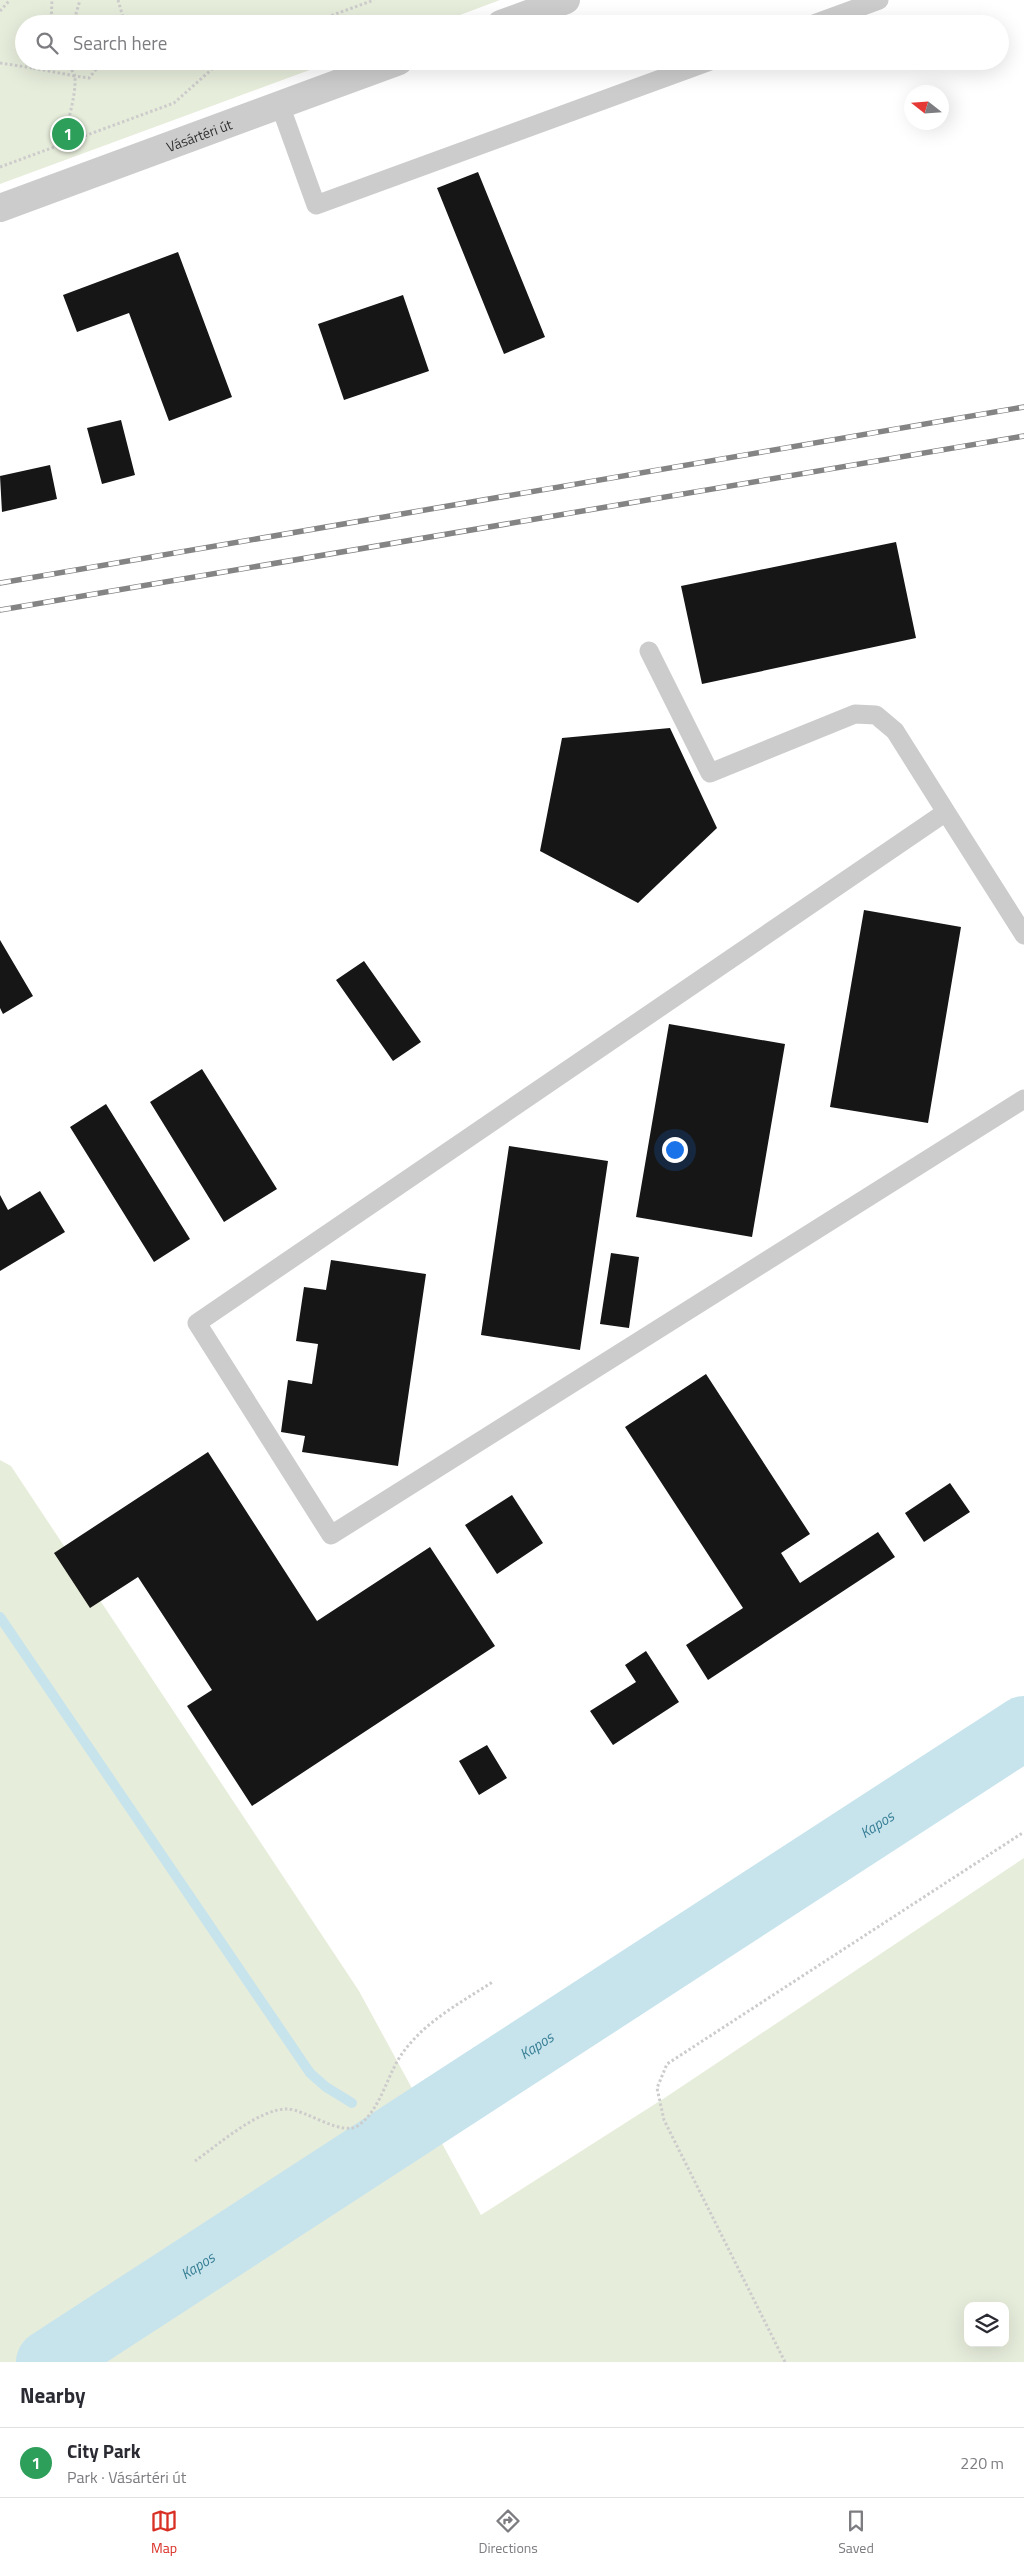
<!DOCTYPE html>
<html lang="en">
<head>
<meta charset="utf-8">
<style>
	body { margin:0; font-family:"Titillium Web",sans-serif; background:#f7f7f7; color:#2b2b33 }
	.controls { position:absolute; right:15px; bottom:15px; display:grid; overflow:hidden; border-radius:10px; box-shadow:0 5px 20px #0002 }
	.controls button { width:45px; height:45px; display:grid; place-items:center; padding:0; border:0; border-bottom:1px solid #e1e1e2; background:#fff; color:#2b2b33; font:25px sans-serif }
	.compass { position:absolute; left:904px; top:85px; width:45px; height:45px; border-radius:50%; background:#fff; box-shadow:0 5px 20px #0002; rotate:287deg }
	.you { position:absolute; left:674px; top:1149px; width:18px; height:18px; margin:-12px; border:4px solid #fff; border-radius:50%; background:#1a73e8; box-shadow:0 0 0 8px #1a73e833 }
	.badge { display:grid; place-items:center; width:32px; height:32px; border-radius:50%; background:#d93025; color:#fff; font-size:16px; font-weight:700 }
	.pin { position:absolute; translate:-50% -50%; border:2px solid #fff; box-shadow:0 1px 5px #0006 }
	.list { margin:0; padding:0; list-style:none }
	h2 { display:flex; justify-content:space-between; align-items:center; height:65px; margin:0; padding:0 20px; font-size:21px }
	h2 small { font-size:16px; font-weight:400; color:#7c7c81 }
	.list li { display:grid; grid-template-columns:32px 1fr auto; gap:15px; align-items:center; box-sizing:border-box; height:70px; padding:0 20px; border-top:1px solid #e1e1e2 }
	.list b { display:block; font-size:19px; white-space:nowrap }
	.list p { margin:0; font-size:16px; white-space:nowrap; color:#7c7c81 }
	.list em { font-size:16px; font-style:normal; color:#7c7c81 }
	.icon { flex:none; width:28px; height:28px; fill:none; stroke:currentColor; stroke-width:2; stroke-linecap:round; stroke-linejoin:round }
	.map { position:relative; flex:none; width:1024px; height:2362px; overflow:hidden }
	.search { position:absolute; background:#fff; box-shadow:0 5px 20px #0002; left:15px; right:15px; top:15px; height:55px; display:flex; align-items:center; gap:12px; box-sizing:border-box; padding:0 18px; border-radius:28px; color:#7c7c81; font-size:19px }
	.sheet { height:135px; background:#fff }
	nav { display:flex; justify-content:space-around; align-items:center; box-sizing:border-box; height:70px; border-top:1px solid #e1e1e2; background:#fff; font-size:14px; color:#7c7c81 }
	nav a { display:grid; justify-items:center; gap:2px }
	nav .on { color:#d93025 }
	.map>svg:first-child { display:block }
</style>
</head>
<body>
<div class="map">
<svg width="1024" height="2362" viewBox="0 0 1024 2362">
	<rect width="100%" height="100%" fill="#fff"/>
	<path fill="#e7eddb" fill-rule="evenodd" d="M0,0H500L436,24H24V61H334L0,184Z
		M0,1460L11,1466L359,1991L481,2215L666,2097L1024,1858V2362H0ZM968,2306H1005V2343H968Z"/>
	<g fill="none" stroke-linecap="round" stroke-linejoin="round">
		<path stroke="#c7e4ed" stroke-width="10" d="M0,1617L310,2073L326,2087L352,2103
			M380,2123L392,2140"/>
		<path stroke="#c7e4ed" stroke-width="64" id="s1" d="M48,2362L1024,1728"/>
	</g>
	<path fill="#161616" d="M478,172L545,337L504,354L437,188Z
		M178,252L232,397L169,421L129,313L77,332L63,295Z
		M403,295L429,371L344,400L318,324Z
		M121,420L135,475L102,484L87,428Z
		M50,465L57,499L2,512L0,476Z
		M896,542L916,638L702,684L681,586Z
		M670,728L717,828L638,903L540,851L562,738Z
		M864,910L961,927L928,1123L830,1107Z
		M0,940L33,996L3,1014L0,1008Z
		M364,961L421,1042L393,1061L336,980Z
		M669,1024L785,1044L752,1237L636,1217Z
		M202,1069L277,1189L224,1222L150,1102Z
		M106,1104L190,1239L154,1262L70,1127Z
		M509,1146L608,1161L580,1350L481,1335Z
		M40,1191L65,1232L0,1271V1195L8,1210Z
		M611,1253L639,1257L629,1328L600,1324Z
		M331,1260L426,1274L398,1466L302,1452L305,1436L281,1432L288,1380L312,1384L318,1344L296,1341L304,1287L326,1290Z
		M706,1374L810,1534L781,1553L800,1583L878,1532L895,1557L708,1680L686,1645L743,1608L625,1427Z
		M208,1452L317,1621L430,1547L495,1646L252,1806L187,1706L212,1690L138,1577L90,1608L54,1553Z
		M950,1483L970,1512L924,1542L905,1513Z
		M512,1495L543,1543L497,1574L465,1525Z
		M646,1651L679,1702L613,1745L590,1711L636,1682L625,1665Z
		M487,1745L507,1778L479,1795L459,1761Z"/>
	<g fill="none" stroke-linecap="round" stroke-linejoin="round">
		<path stroke="#ccc" stroke-width="3" stroke-dasharray="2.5 2.5" stroke-linecap="butt" d="M118,0L125,24
			M0,11L10,0
			M51,24L52,0
			M73,24L80,0
			M308,24L374,0
			M67,61L75,76L89,78L103,61
			M0,63L33,68L42,61
			M33,68L75,76C76,99 67,121 63,144
			M0,167L174,103L221,61
			M195,2161C218,2145 258,2109 287,2109C305,2109 343,2138 359,2125C382,2108 387,2073 404,2051C427,2020 462,2002 494,1981
			M785,2362L664,2120L657,2088L667,2064L1024,1832"/>
		<path stroke="#ccc" stroke-width="19" d="M814,24L879,0
			M280,105L316,205L710,61
			M649,651L710,773L855,714L876,715L895,731L946,812
			M1024,935L946,812L197,1323L331,1535L1024,1099"/>
		<g stroke="#ccc" stroke-width="28">
			<path d="M501,24L566,0"/>
			<path id="s2" d="M0,208L399,61"/>
		</g>
		<g stroke="#848484" stroke-width="5.5">
			<path id="rail" d="M0,583L1024,407
				M0,610L1024,436"/>
		</g>
		<use href="#rail" stroke="#fff" stroke-width="4" stroke-dasharray="11" stroke-linecap="butt"/>
	</g>
	<g text-anchor="middle" dominant-baseline="central" stroke-width="5" stroke-linejoin="round" paint-order="stroke">
		<g font-size="14" fill="#2f2f2f" stroke="#fff">
			<text stroke="none"><textPath href="#s2" startOffset="212">Vásártéri út</textPath></text>
		</g>
		<g font-size="15" font-style="italic" fill="#387f95" stroke="#fff">
			<text stroke="none"><textPath href="#s1" startOffset="988">Kapos</textPath></text>
			<text stroke="none"><textPath href="#s1" startOffset="582">Kapos</textPath></text>
			<text stroke="none"><textPath href="#s1" startOffset="178">Kapos</textPath></text>
		</g>
	</g>
</svg>
<div class="controls">
<button><svg class="icon" aria-label="layers" viewBox="0 0 24 24"><path d="M12 4l9 5-9 5-9-5zM3 14l9 5 9-5"/></svg></button>
</div>
<svg class="compass" viewBox="-18 -18 36 36"><path d="M0-13l5 13h-10z" fill="#e53935"/><path d="M0 13l5-13h-10z" fill="#7c7c81"/></svg>
<div class="you"></div>
<div class="pin badge" style="left:68px;top:134px;background:#2e9e5b">1</div>
<div class="search"><svg class="icon" aria-label="search" viewBox="0 0 24 24"><circle cx="10" cy="10" r="6"/><path d="M15 15l6 6"/></svg>Search here</div>
</div>
<section class="sheet">
<h2>Nearby<small></small></h2>
<ul class="list">
<li><span class="badge" style="background:#2e9e5b">1</span><div><b>City Park</b><p>Park · Vásártéri út</p></div><em>220 m</em></li>
</ul>
</section>
<nav>
<a class="on"><svg class="icon" aria-label="map" viewBox="0 0 24 24"><path d="M3 6l6-2 6 2 6-2v14l-6 2-6-2-6 2zM9 4v14M15 6v14"/></svg>Map</a>
<a><svg class="icon" aria-label="directions" viewBox="0 0 24 24"><path d="M12 3l9 9-9 9-9-9zM9 14v-3h6M13 9l2 2-2 2"/></svg>Directions</a>
<a><svg class="icon" aria-label="saved" viewBox="0 0 24 24"><path d="M7 4h10v16l-5-4-5 4z"/></svg>Saved</a>
</nav>
</body>
</html>
